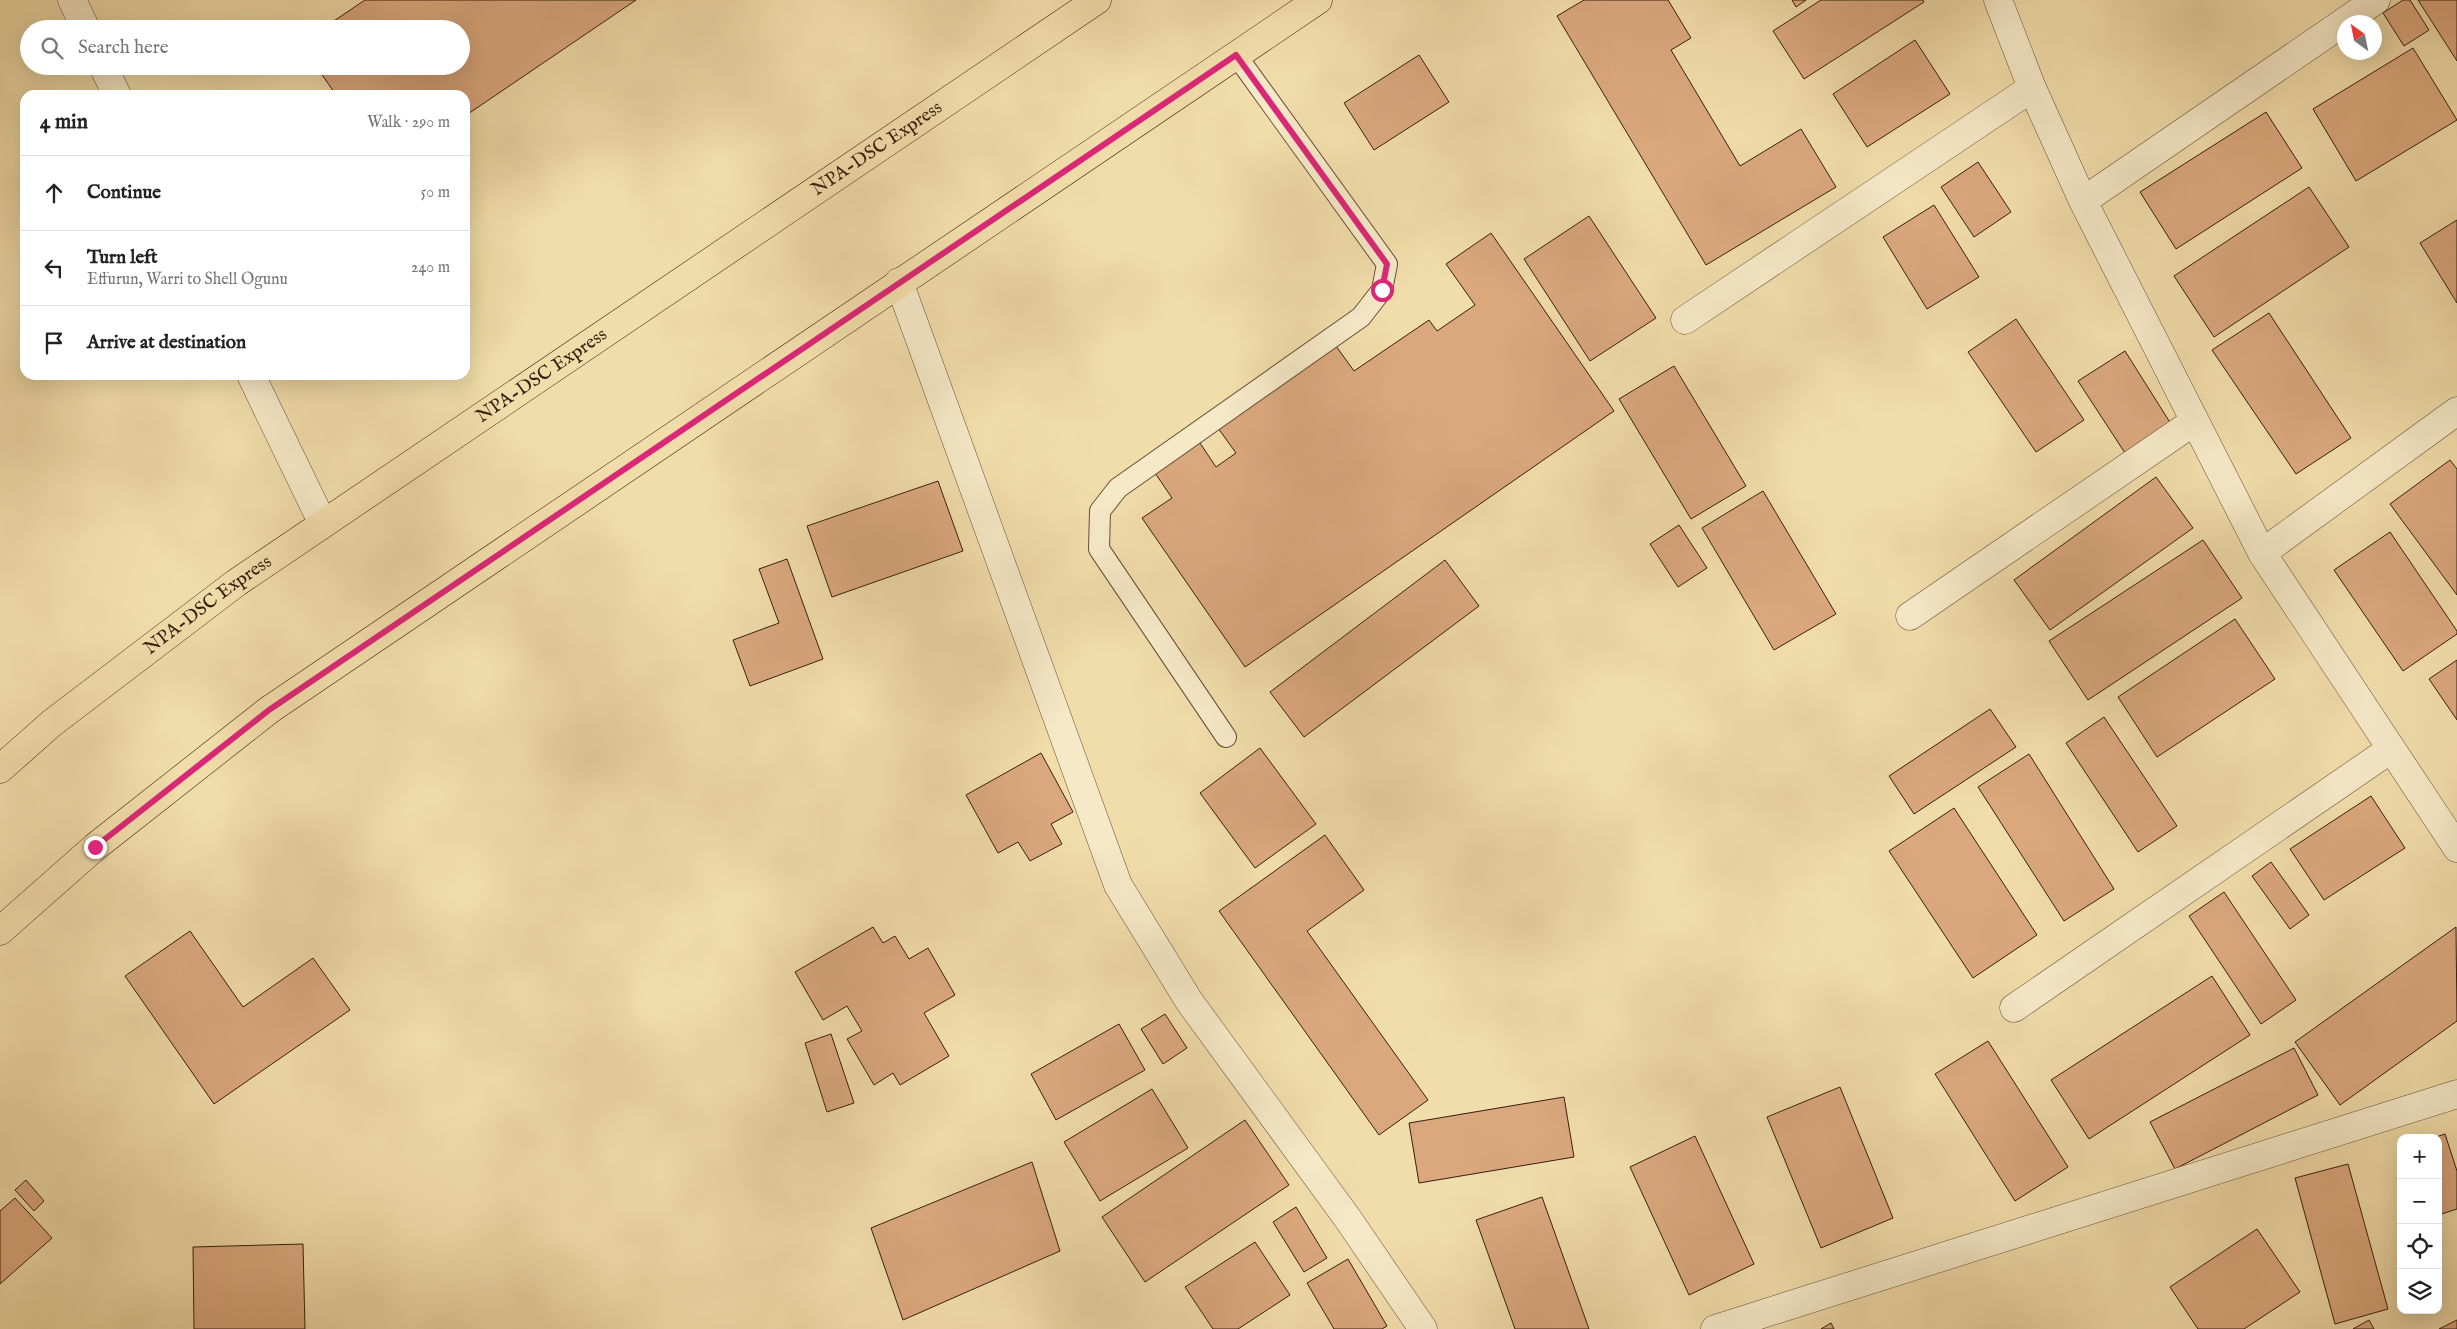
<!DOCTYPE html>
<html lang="en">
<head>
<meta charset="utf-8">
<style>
	body { margin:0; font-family:"IM FELL English",serif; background:#f6f6f6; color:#222 }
	.controls { position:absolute; right:15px; bottom:15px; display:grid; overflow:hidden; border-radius:10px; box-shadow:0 5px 20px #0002 }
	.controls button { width:45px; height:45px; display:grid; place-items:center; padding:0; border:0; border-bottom:1px solid #e0e0e0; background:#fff; color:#222; font:25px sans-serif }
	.compass { position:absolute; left:2337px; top:15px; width:45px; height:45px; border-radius:50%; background:#fff; box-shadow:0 5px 20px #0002; rotate:327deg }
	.stop { position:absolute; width:15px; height:15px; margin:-11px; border:4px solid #db2777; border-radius:50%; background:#fff }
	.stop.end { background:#db2777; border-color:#fff; box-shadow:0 1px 5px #0008 }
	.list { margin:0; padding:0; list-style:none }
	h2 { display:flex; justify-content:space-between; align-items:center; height:65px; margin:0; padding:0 20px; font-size:21px }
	h2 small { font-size:16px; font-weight:400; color:#767676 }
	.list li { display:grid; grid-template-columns:32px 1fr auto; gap:15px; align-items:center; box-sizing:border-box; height:75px; padding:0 20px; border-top:1px solid #e0e0e0 }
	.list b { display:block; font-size:19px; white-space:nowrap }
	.list p { margin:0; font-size:16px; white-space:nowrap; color:#767676 }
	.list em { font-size:16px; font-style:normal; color:#767676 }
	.icon { flex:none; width:28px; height:28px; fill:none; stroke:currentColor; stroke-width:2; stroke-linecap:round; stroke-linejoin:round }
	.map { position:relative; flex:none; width:2457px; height:1329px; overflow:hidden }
	.search { position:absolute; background:#fff; box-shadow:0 5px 20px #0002; left:20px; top:20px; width:450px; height:55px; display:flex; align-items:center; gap:12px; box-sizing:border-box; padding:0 18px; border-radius:28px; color:#767676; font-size:19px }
	.panel { position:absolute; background:#fff; box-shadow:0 5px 20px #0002; left:20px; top:90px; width:450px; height:290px; border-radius:15px }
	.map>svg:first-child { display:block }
</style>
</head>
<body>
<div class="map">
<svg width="2457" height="1329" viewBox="0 0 2457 1329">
	<rect width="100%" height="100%" fill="#f1ddaa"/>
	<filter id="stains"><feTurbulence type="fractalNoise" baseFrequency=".004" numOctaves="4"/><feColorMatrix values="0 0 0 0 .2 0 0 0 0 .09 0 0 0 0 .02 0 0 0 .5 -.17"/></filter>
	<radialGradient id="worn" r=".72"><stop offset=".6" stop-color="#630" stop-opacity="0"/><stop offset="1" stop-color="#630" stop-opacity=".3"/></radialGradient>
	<path fill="#dba87e" stroke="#371e10" d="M365,0H636L465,116V95H336L316,66H461V29H322Z
		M1584,0H1668L1691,38L1671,50L1740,166L1801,129L1836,187L1706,265L1557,16Z
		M1792,0H1806L1796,7Z
		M1821,0H1923L1924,2L1804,79L1773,31Z
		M2403,0H2410L2429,30L2404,46L2383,13Z
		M2418,0H2457V61Z
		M1915,40L1950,94L1867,147L1833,94Z
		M2413,48L2457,120L2356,181L2313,109Z
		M1419,55L1449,102L1374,150L1344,103Z
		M2266,112L2302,168L2176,249L2140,192Z
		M1978,162L2011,212L1974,237L1941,187Z
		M2309,187L2349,247L2214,337L2174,276Z
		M1934,205L1979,277L1927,309L1883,237Z
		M1589,216L1656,318L1590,361L1524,259Z
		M2457,220V303L2420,243Z
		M1491,233L1614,411L1245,667L1142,518L1172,498L1153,470L1198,440L1216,467L1236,453L1218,428L1336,346L1354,371L1429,320L1437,331L1475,305L1446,264Z
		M2269,313L2351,438L2296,474L2212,350Z
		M2016,319L2084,420L2036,452L1968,352Z
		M2125,351L2171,424L2125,453L2078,381Z
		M1674,366L1746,486L1691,519L1619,399Z
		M2450,460L2457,469V595L2390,504Z
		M2156,477L2193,528L2050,630L2014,580Z
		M938,481L963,551L832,597L807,526Z
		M1763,491L1836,614L1774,650L1702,528Z
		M1679,525L1707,568L1678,587L1650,544Z
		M2390,532L2457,631V634L2403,671L2334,570Z
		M2203,540L2242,598L2088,700L2049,641Z
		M787,559L823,659L750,686L733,640L779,623L759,569Z
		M1445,560L1479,606L1304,737L1270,692Z
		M2235,619L2275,679L2157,757L2118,697Z
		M2457,660V720L2429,679Z
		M1990,709L2016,747L1914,814L1889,776Z
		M2104,717L2177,826L2138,852L2066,743Z
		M1260,748L1316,824L1255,868L1200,793Z
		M1041,753L1073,812L1051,824L1062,844L1030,861L1018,842L998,853L966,795Z
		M2029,754L2114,889L2064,921L1978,787Z
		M2371,796L2405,848L2324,900L2290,849Z
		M1954,808L2037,935L1973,978L1889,851Z
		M1325,835L1364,890L1307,931L1428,1100L1379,1135L1219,911Z
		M2271,862L2309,915L2290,929L2252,876Z
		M2224,892L2296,1000L2261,1024L2189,916Z
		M873,927L883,943L895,936L909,959L928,948L955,995L924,1013L949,1056L900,1085L893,1073L874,1085L847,1039L862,1031L847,1006L823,1020L795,972Z
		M2456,927L2457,1021L2340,1105L2295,1042Z
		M190,931L243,1007L313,958L350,1010L214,1104L125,976Z
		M2212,976L2250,1035L2089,1139L2051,1080Z
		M1165,1014L1187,1048L1163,1064L1141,1029Z
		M1119,1024L1145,1070L1056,1120L1031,1074Z
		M831,1034L854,1103L827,1112L805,1043Z
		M1988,1041L2068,1167L2015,1201L1935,1074Z
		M2294,1048L2318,1095L2175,1169L2150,1122Z
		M1840,1087L1893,1218L1821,1248L1767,1117Z
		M1152,1089L1188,1148L1100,1201L1064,1142Z
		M1564,1097L1574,1157L1419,1183L1409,1123Z
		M1245,1120L1289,1185L1145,1282L1102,1217Z
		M2445,1134L2457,1171V1209L2438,1215V1138H2433Z
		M1695,1136L1754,1264L1689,1295L1630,1167Z
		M1032,1162L1060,1251L903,1320L871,1228Z
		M2348,1164L2388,1309L2335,1324L2295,1178Z
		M26,1180L44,1201L34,1211L15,1190Z
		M1542,1197L1589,1329H1515L1476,1220Z
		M15,1198L52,1238L0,1284V1211Z
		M1296,1207L1327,1258L1304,1272L1273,1222Z
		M2257,1229L2300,1292L2244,1329H2198L2170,1287Z
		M1255,1242L1290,1295L1238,1329H1213L1185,1287Z
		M303,1244L305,1329H194L193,1247Z
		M1348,1259L1387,1326L1382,1329H1334L1307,1283Z
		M2369,1320L2374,1329H2353Z
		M2457,1320V1329H2439Z
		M1831,1323L1834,1329H1821Z"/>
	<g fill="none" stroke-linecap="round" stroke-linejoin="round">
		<g stroke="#664e36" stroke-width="22">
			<path id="lane" d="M1226,737L1099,549L1100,511L1118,488L1361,317L1382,290L1387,264L1236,55"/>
		</g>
		<g stroke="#664e36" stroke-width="29">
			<path id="street" d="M72,0L86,29
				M1998,0L2032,88L2083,201L2262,553L2457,848
				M103,66L117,95
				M2083,201L2376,0
				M899,282L1118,885L1189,1001L1348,1219L1423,1329
				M1685,320L2032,88
				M251,375L323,524
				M2262,553L2457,411
				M1910,616L2195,421
				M2014,1008L2391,749
				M1715,1329L2457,1094"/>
		</g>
		<g stroke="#371e10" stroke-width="29">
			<g id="primary">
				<path id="s1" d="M0,769L52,723L236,583L1097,0"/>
				<path d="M0,931L95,847L269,710L1318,0"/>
			</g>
		</g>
		<use href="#lane" stroke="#f6e9c8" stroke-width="20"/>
		<use href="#street" stroke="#f6e9c8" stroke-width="28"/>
		<use href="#primary" stroke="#f1ddaa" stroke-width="28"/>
	</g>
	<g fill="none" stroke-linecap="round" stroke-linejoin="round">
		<path stroke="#db2777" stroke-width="6" d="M95,847L269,710L1236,55L1387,264L1382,290"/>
	</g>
	<g text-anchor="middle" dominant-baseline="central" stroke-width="4" stroke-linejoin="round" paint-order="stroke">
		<g font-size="19" fill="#371e10" stroke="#f6e9c8">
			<text stroke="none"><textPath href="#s1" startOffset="1075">NPA-DSC Express</textPath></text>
			<text stroke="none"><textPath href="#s1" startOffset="670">NPA-DSC Express</textPath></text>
			<text stroke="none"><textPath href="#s1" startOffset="265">NPA-DSC Express</textPath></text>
		</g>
	</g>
	<rect width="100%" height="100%" filter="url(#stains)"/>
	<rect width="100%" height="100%" fill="url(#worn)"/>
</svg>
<div class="controls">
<button>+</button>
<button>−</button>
<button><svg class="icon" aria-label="locate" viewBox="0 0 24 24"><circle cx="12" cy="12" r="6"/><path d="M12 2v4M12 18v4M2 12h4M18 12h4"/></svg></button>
<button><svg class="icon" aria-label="layers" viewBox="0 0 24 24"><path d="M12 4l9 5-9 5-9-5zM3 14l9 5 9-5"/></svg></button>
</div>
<svg class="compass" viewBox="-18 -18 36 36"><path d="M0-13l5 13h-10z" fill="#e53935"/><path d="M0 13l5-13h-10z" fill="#767676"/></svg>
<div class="stop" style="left:1382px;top:290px"></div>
<div class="stop end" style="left:95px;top:847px"></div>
<div class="search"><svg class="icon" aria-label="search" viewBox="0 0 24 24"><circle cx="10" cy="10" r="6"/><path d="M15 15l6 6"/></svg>Search here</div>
<section class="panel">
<h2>4 min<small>Walk · 290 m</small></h2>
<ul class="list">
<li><svg class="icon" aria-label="ahead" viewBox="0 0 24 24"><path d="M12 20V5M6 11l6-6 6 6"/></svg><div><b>Continue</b></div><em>50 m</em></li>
<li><svg class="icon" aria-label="left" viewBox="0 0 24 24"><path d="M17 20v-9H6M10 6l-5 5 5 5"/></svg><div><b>Turn left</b><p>Effurun, Warri to Shell Ogunu</p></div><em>240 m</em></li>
<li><svg class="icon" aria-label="arrive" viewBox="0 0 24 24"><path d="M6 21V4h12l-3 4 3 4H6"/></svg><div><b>Arrive at destination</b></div></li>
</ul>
</section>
</div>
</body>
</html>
